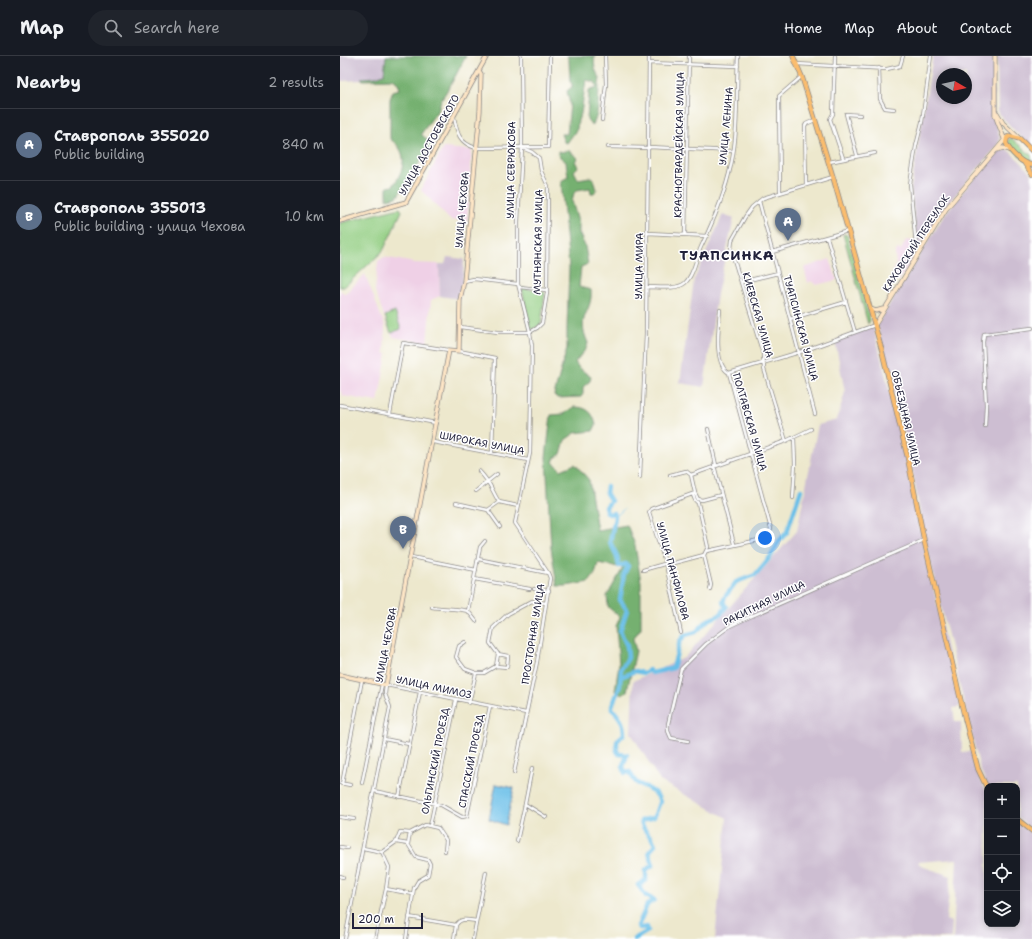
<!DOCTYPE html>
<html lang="en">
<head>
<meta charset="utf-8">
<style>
	body { margin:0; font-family:"Shantell Sans",sans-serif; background:#20242c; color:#f1f3f6 }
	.controls { position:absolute; right:12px; bottom:12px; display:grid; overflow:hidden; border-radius:8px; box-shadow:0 2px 6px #0003 }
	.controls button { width:36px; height:36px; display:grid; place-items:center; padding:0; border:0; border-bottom:1px solid #363941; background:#171b24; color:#f1f3f6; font:20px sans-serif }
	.compass { position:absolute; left:596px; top:12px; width:36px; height:36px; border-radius:50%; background:#171b24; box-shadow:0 2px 6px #0003; rotate:99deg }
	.scale { position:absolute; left:12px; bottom:10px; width:71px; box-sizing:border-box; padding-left:4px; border:2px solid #22223b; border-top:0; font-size:11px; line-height:14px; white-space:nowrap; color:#22223b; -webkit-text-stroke:3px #fff; paint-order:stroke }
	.you { position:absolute; left:425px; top:482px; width:14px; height:14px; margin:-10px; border:3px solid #fff; border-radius:50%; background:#1a73e8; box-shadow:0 0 0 6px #1a73e833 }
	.badge { display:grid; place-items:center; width:26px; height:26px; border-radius:50%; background:#db2777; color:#fff; font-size:13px; font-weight:700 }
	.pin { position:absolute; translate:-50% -33px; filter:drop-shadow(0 1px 2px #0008) }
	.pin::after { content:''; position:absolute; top:21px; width:14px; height:12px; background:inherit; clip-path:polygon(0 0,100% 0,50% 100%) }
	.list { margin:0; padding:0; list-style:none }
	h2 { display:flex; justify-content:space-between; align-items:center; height:52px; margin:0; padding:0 16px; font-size:17px }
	h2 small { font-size:13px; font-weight:400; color:#9ea1a6 }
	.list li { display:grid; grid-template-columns:26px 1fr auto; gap:12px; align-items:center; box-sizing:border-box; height:72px; padding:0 16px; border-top:1px solid #363941 }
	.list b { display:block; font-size:15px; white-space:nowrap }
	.list p { margin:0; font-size:13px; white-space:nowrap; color:#9ea1a6 }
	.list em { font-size:13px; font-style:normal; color:#9ea1a6 }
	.icon { flex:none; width:22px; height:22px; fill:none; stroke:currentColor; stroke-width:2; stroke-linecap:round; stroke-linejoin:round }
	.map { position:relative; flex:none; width:692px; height:883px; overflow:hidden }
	header { display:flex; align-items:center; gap:24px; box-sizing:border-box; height:56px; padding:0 20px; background:#171b24; border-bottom:1px solid #363941 }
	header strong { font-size:19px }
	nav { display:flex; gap:22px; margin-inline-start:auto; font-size:14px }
	.search { width:280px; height:36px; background:#20242c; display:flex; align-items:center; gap:10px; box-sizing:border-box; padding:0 14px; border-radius:22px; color:#9ea1a6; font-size:15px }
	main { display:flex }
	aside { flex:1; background:#171b24 }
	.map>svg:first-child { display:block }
</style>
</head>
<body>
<header>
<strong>Map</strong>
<div class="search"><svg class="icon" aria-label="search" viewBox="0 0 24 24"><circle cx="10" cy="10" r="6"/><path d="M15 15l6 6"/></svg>Search here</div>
<nav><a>Home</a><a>Map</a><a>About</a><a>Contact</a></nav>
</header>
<main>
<aside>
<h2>Nearby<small>2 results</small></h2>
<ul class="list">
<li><span class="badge" style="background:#5c6f8a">A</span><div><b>Ставрополь 355020</b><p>Public building</p></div><em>840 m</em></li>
<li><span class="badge" style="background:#5c6f8a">B</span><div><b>Ставрополь 355013</b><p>Public building · улица Чехова</p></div><em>1.0 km</em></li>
</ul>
</aside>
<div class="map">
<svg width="692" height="883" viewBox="0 0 692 883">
	<rect width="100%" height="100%" fill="#fff"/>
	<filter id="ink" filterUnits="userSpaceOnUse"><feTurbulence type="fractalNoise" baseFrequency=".025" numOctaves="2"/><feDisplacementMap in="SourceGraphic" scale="8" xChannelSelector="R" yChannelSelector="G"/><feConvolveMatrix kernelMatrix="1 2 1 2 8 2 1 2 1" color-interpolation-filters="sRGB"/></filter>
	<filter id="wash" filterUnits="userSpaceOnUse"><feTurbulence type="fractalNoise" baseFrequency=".012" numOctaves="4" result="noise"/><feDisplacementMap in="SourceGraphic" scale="16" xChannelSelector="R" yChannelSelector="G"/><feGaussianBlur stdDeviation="0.9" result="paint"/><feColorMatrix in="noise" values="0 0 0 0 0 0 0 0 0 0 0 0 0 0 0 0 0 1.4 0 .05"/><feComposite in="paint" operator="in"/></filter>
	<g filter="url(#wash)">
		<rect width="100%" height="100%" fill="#ede8cd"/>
		<path fill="#efd0e6" d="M103,92L132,94L127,166L110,164L81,134Z
			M566,184L575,185L579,193L559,225L552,218L556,209L555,197L558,193L561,194Z
			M44,201L75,207L99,208L100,240L91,244L87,287L53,281L48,271L35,235L38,205Z
			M490,203L497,224L476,229L471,225L468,227L464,212Z
			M25,218L45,270L44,297L47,298L38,346L3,340L0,334V234L5,238Z"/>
		<path fill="#cdbed2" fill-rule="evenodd" d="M0,0H46L44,18L36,21L22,22L23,24L0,25Z
			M593,0H653L654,59L660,83L658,89L604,152L579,190L577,188L571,132ZM602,18H626V42H602Z
			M657,0H692V93L660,59L658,54Z
			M663,93L668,94L681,106L690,116L692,123V774L677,761V730H648L640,713L585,483L569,396L537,269L605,158L655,96Z
			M383,158L394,162L377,238L364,331L340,327L354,224Z
			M107,201L124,203L123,225L119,243L100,240L99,208H105Z
			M533,270L565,397L577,459L620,651L613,652L615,666H621L622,696L631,695L636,714L647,737V868H677V766L692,778V883H613L617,803L578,806L581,810L611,820L606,864L612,866L611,882L375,883L387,762L320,725L291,677L293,625L344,602L457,475L478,369L497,364L505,336L495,285Z"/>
		<path fill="#92cd81" stroke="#5a785e" d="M671,82L691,99L692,105H685L669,89L668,84Z
			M60,152L62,155L43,195L4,231H0V167Z
			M503,178L507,179L530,264L528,268Z
			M182,232L202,235L205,237L201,268L192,274L190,272Z
			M55,256L61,273L51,277L45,260Z"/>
		<path fill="#75b06f" stroke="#4c6955" d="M46,0H126L110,30L101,44L98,54L81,78L92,88L57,141L47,143V131L53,130C65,113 69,96 50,83V43L53,35L60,33L58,27L53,23L23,24L21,22L36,21L44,18Z
			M227,0H255C253,9 255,15 260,22C257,37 261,57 252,70L247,63L249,34L257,31L255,26L246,24L241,58L238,64L237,73L227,87L224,86L221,78H227L230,48L227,35L232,31V28L230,26L229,4Z
			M228,94L238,102L235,105L238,111L234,115L238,123L250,121L254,123L257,134L254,137H251L250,132L237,134L234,137L232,145L239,169V177L245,190L248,208L241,211L239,231L251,234C253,258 235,258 248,287L246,293L235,306L239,312L251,321L250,325L243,331V338L241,341L217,342L214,339L227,292V273L229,211L221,125L228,121L226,106L218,99V95L222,96Z
			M234,351C247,351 253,356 256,369L253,375L235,377L225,384L221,398L215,402L213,406L221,414L235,408L249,424L257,474L287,469L295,489L301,526V572L293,583L296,595L287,635L282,639L275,635L279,608L276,570L280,561L268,551L267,540L283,512L258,507L255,518L249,526L226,530H217L211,492L206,401L211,359L224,358Z"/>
		<path fill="#6bbfe8" stroke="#467092" d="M156,728L174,732L166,769L149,763Z"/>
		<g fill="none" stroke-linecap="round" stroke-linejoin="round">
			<path stroke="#6bbfe8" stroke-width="1" d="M275,461L284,453"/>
			<path stroke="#6bbfe8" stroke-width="4.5" d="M267,430L266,437L271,445L266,451V455L269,458L274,457L275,461L270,486L277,500L279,510L286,508L288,510L284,518L280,544L287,554L280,575L287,590L288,602L281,613L280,630L272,650V653C279,660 284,666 284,678L277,685V695L279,698L287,699L283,710L285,717L290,716C292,720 294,725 297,727C306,732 317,734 320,746L314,761L301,765C302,775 313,780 315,789L309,796L313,809L306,814V824L298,829L306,840L314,844L307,849L298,870L300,872L307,871L308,875L294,883
				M281,621L295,615L304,617L309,614L312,617L333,612L340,585L345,579L356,576L368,564L380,559L386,551L383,546L385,541L396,526L415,519L431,500L439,485L447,476L461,434"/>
		</g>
	</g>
	<g filter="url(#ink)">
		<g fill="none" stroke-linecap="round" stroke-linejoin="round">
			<g stroke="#888584" stroke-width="4">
				<path id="street" d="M495,0L493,58L490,63L503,102
					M309,7L398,10
					M457,8L547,13L560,10L563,0
					M539,12L540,43L545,52L554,53
					M114,61C117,77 119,87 136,92L208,91L210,0
					M262,64L266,28L265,0
					M268,91L309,92
					M309,91L393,95
					M517,99L506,58L520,59
					M489,106L535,97
					M466,128L465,70L466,68L475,64
					M440,135L439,40L461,21
					M419,145L475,358
					M308,177L367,180
					M345,179L349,0
					M487,181L515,276
					M580,193L576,189L570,128L576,90L582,66L591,0
					M432,196L508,175
					M124,225L134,223L178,228
					M401,226L438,217
					M180,231L206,234
					M307,231C317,231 337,234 345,227C354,219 356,202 361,191C374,164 385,138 391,109C399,73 396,36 398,0
					M450,263L506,246
					M120,271L158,276H190L178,228V166L182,92L181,0
					M119,295L155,302L152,397
					M389,317L460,296L535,269
					M0,349L96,367
					M50,358L63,287L109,294
					M645,370L646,349L643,286L644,278L692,272
					M368,373L376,409
					M446,385L424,313L423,298L391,194L392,184L405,161L412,151L423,142L493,121
					M93,386L188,404
					M374,409L394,488
					M139,415C151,427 151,433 159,446L178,450
					M330,419L346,415L351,419L446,385L471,373
					M351,419L355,437L353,439L355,444L358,447L368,491L364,499L371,529L370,533
					M300,421L306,277L309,0
					M136,435L157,418
					M453,442L455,408L454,381
					M116,447L148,454L159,446
					M148,454L160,471
					M145,485L140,491L134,523L190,533
					M367,495L428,482L431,473L389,317C373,308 379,270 380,254
					M71,501L136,514
					M138,503L208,517
					M326,509L364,499
					M303,514L324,508
					M134,523L128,555L136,565
					M194,533L209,535
					M92,551C104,553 116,552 128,555
					M341,577L326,509L309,456L311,453L355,437L358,443L362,444L381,439
					M125,586L119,590L116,601L125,613L136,617
					M158,598L168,600L167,611L156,610L158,598L150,587L153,572L168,558L192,545L206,547
					M129,647L136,617H144L156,610
					M44,683L69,688
					M348,685L331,682L328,675V668L341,613L366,588L390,570L405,563L584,484
					M192,712L185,748L206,761
					M174,717L197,606L210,522L208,517L175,467L190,397L192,290L190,276L197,272L202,267L207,237L208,130L201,115L199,102L192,96L182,92
					M0,727L10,729
					M22,727L42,628
					M2,728L22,624
					M34,735L101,749L122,761L127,760L150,650
					M59,741L80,636
					M0,761L14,763
					M90,770L116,644
					M177,785L185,748
					M56,786L68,788L76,801L88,804L90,808L88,819L78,825L74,832L66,883
					M68,788L70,777
					M0,791L7,792
					M23,792L42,796L56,786L60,776L70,777L85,769L98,772L106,784L105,795
					M42,796L49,811L46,833
					M0,820L3,821
					M69,861L116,869C121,861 129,864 136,865
					M5,883L50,651L45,638L46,629L186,657
					M35,883L46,833L73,838
					M114,883L116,869
					M133,883L146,816"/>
			</g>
			<g stroke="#888584" stroke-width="5">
				<path id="secondary" d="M655,0V59L665,85
					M657,57L663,67L680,83
					M657,94L663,92L670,94
					M0,165L66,146L147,0
					M531,253L536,255L543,253
					M535,269L606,153L667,81
					M0,619L46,629L109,294L119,295L120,244L124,225L140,55L141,18L139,15"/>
			</g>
			<g stroke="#888584" stroke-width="5.5">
				<path id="primary" d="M453,0L462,21L493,121L542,295L567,399L584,484L625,663L638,713L647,732
					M692,95L680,83L670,80L667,82L666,87C670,96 682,108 692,109
					M685,108L692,118
					M677,763L692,775"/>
			</g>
			<use href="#street" stroke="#fff" stroke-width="2.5"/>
			<use href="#secondary" stroke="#fde5c5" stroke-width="3.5"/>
			<use href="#primary" stroke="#fbbd6e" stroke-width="4"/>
		</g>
	</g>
	<g text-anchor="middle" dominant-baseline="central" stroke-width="3" stroke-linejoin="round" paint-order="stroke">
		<g font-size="10" fill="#22223b" stroke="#fff">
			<text transform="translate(386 70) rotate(-85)">УЛИЦА ЛЕНИНА</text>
			<text transform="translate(89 89) rotate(-61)">УЛИЦА ДОСТОЕВСКОГО</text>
			<text transform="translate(339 89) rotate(-89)">КРАСНОГВАРДЕЙСКАЯ УЛИЦА</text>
			<text transform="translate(171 114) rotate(-89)">УЛИЦА СЕВРЮКОВА</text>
			<text transform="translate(122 154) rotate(-85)">УЛИЦА ЧЕХОВА</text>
			<text transform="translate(198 186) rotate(-89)">МУТНЯНСКАЯ УЛИЦА</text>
			<text transform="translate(576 187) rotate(-57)">КАХОВСКИЙ ПЕРЕУЛОК</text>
			<text transform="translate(299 210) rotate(-89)">УЛИЦА МИРА</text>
			<text transform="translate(418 259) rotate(74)">КИЕВСКАЯ УЛИЦА</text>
			<text transform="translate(461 272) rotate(75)">ТУАПСИНСКАЯ УЛИЦА</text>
			<text transform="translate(566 362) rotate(77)">ОБЪЕЗДНАЯ УЛИЦА</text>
			<text transform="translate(410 366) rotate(74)">ПОЛТАВСКАЯ УЛИЦА</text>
			<text transform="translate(142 387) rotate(11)">ШИРОКАЯ УЛИЦА</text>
			<text transform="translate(333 515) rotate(75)">УЛИЦА ПАНФИЛОВА</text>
			<text transform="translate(424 547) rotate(-26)">РАКИТНАЯ УЛИЦА</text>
			<text transform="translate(193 578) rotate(-81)">ПРОСТОРНАЯ УЛИЦА</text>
			<text transform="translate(46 589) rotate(-79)">УЛИЦА ЧЕХОВА</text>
			<text transform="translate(94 631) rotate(12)">УЛИЦА МИМОЗ</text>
			<text transform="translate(95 705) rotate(-79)">ОЛЬГИНСКИЙ ПРОЕЗД</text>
			<text transform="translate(131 705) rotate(-79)">СПАССКИЙ ПРОЕЗД</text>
		</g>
		<g font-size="14" font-weight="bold" letter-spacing="1" fill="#22223b" stroke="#fff">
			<text x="387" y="199">ТУАПСИНКА</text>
		</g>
	</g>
</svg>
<div class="controls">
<button>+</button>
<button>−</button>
<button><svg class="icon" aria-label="locate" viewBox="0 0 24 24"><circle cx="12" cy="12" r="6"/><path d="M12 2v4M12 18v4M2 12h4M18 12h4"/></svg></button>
<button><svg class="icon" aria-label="layers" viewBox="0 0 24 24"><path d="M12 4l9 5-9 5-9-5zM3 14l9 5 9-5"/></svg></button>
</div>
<svg class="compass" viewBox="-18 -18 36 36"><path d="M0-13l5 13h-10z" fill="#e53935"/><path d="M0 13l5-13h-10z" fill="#9ea1a6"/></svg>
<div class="scale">200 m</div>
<div class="you"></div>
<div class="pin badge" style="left:448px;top:185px;background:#5c6f8a">A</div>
<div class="pin badge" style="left:63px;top:493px;background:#5c6f8a">B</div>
</div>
</main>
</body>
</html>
